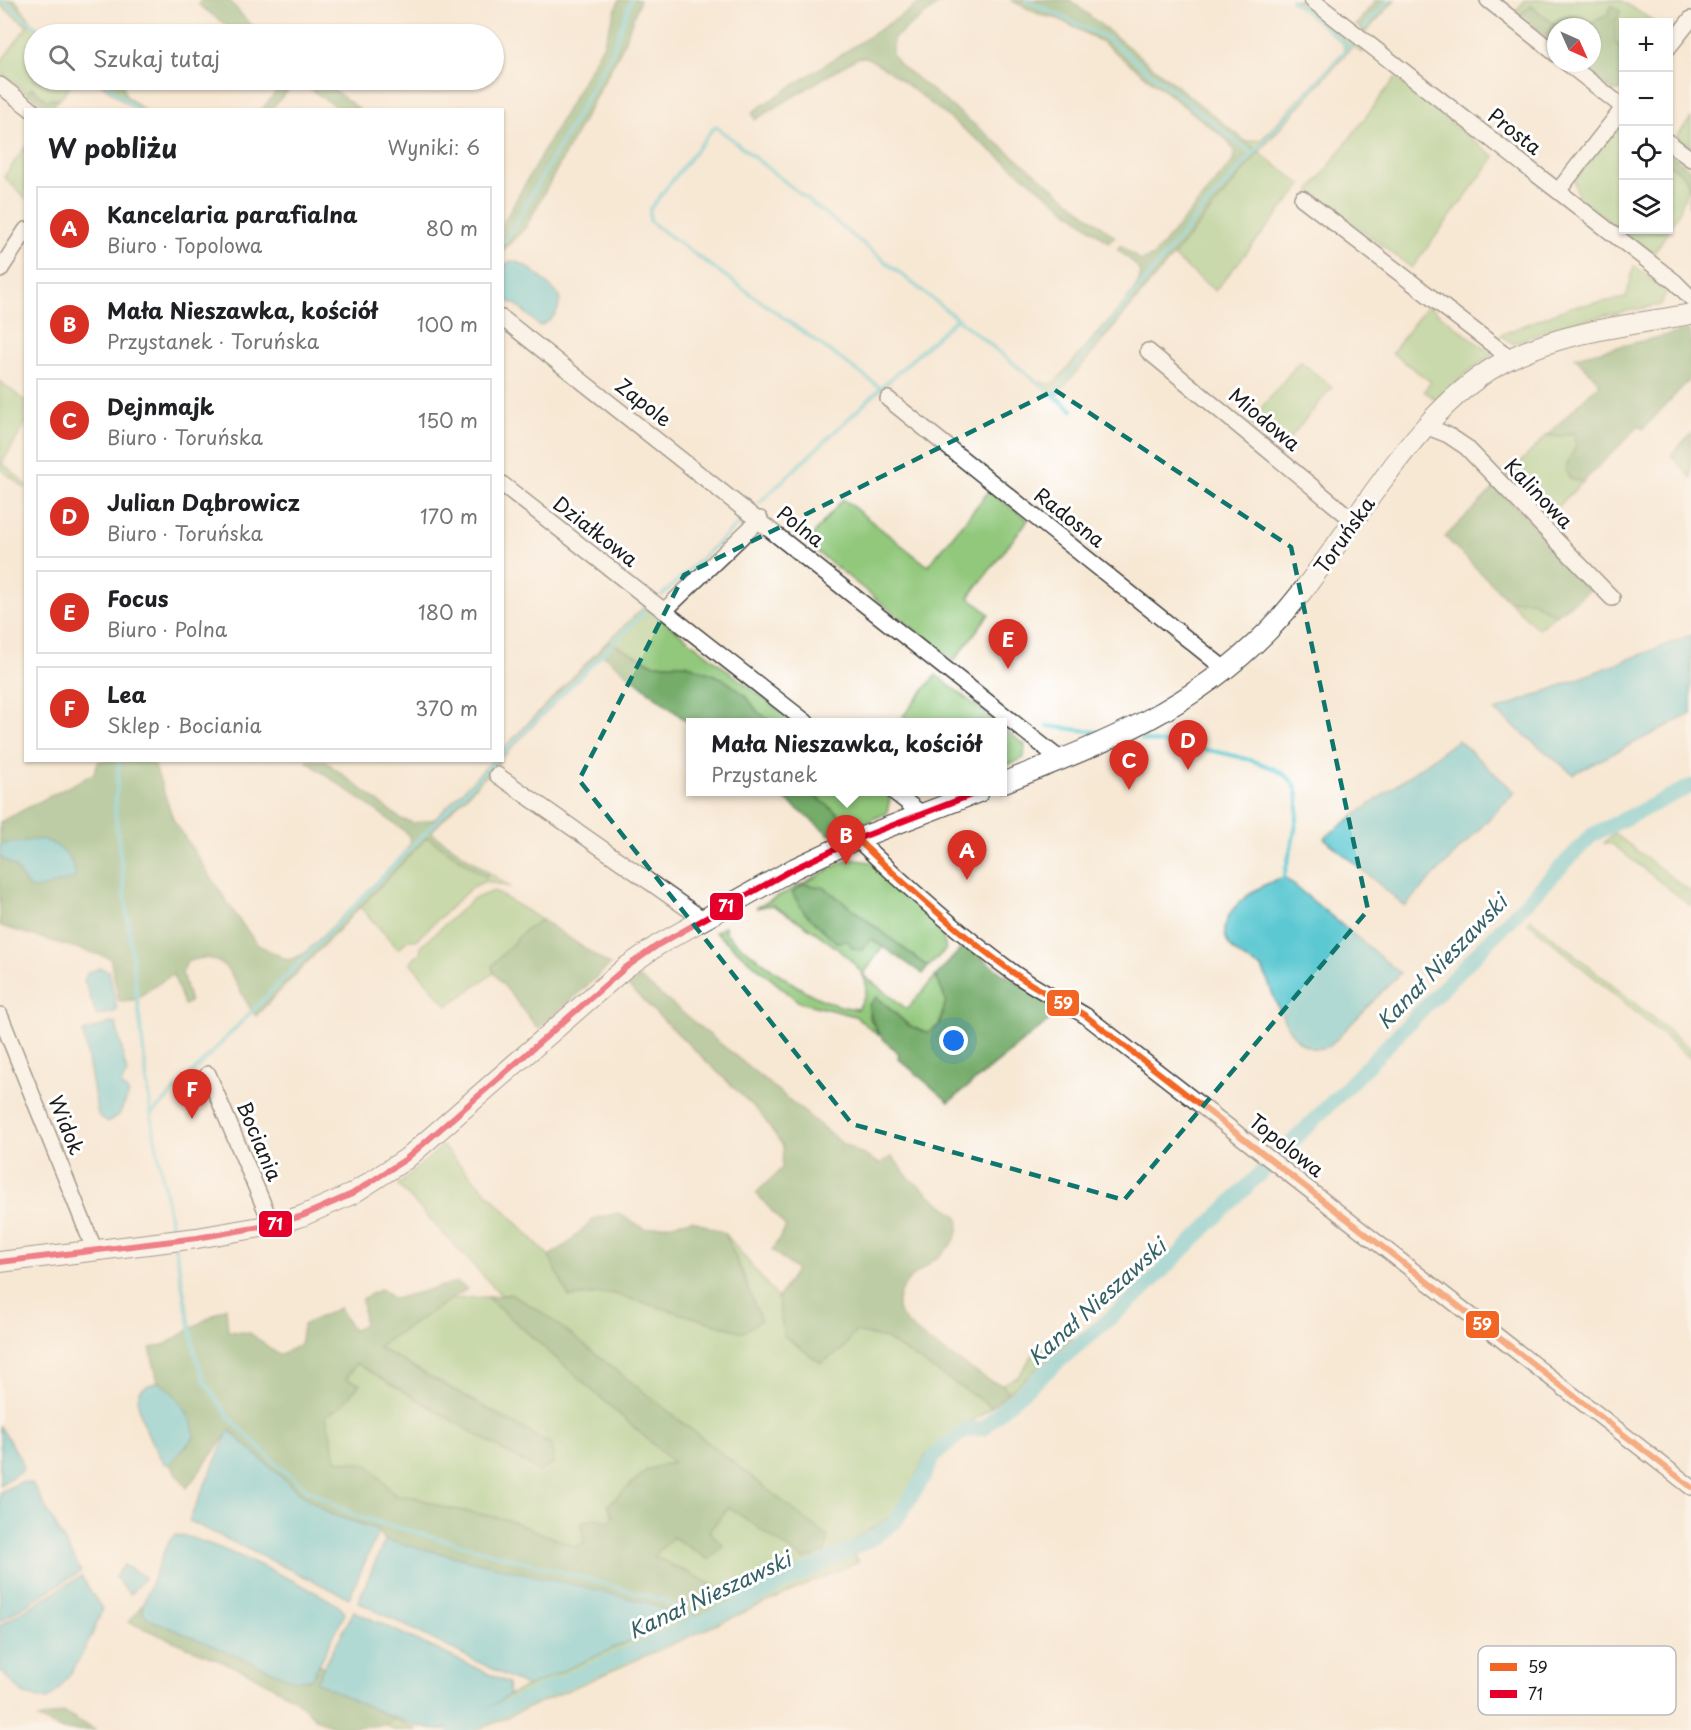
<!DOCTYPE html>
<html lang="pl">
<head>
<meta charset="utf-8">
<style>
	body { margin:0; font-family:"Playpen Sans",sans-serif; background:#f6f6f6; color:#202124 }
	.controls { position:absolute; right:18px; top:18px; display:grid; overflow:hidden; border-radius:0px; box-shadow:0 2px 4px #0004 }
	.controls button { width:54px; height:54px; display:grid; place-items:center; padding:0; border:0; border-bottom:2px solid #e0e0e0; background:#fff; color:#202124; font:30px sans-serif }
	.compass { position:absolute; left:1547px; top:18px; width:54px; height:54px; border-radius:50%; background:#fff; box-shadow:0 2px 4px #0004; rotate:135deg }
	.you { position:absolute; left:954px; top:1041px; width:21px; height:21px; margin:-15px; border:4px solid #fff; border-radius:50%; background:#1a73e8; box-shadow:0 0 0 9px #1a73e833 }
	.badge { display:grid; place-items:center; width:39px; height:39px; border-radius:50%; background:#d93025; color:#fff; font-size:20px; font-weight:700 }
	.pin { position:absolute; translate:-50% -50px; filter:drop-shadow(0 2px 3px #0008) }
	.pin::after { content:''; position:absolute; top:32px; width:21px; height:18px; background:inherit; clip-path:polygon(0 0,100% 0,50% 100%) }
	.popup { position:absolute; left:686px; top:718px; width:321px; height:78px; box-sizing:border-box; display:grid; place-content:center; border-radius:0px; background:#fff; filter:drop-shadow(0 2px 4px #0005); font-size:20px; white-space:nowrap; color:#757577 }
	.popup b { font-size:22px; color:#202124 }
	.popup::after { content:''; position:absolute; left:50%; top:100%; margin-left:-12px; border:12px solid transparent; border-top-color:#fff }
	.list { margin:0; padding:0; list-style:none }
	h2 { display:flex; justify-content:space-between; align-items:center; height:78px; margin:0; padding:0 24px; font-size:26px }
	h2 small { font-size:20px; font-weight:400; color:#757577 }
	.list li { display:grid; grid-template-columns:39px 1fr auto; gap:18px; align-items:center; box-sizing:border-box; height:84px; margin:0 12px 12px; padding:0 12px; border:2px solid #e0e0e0; border-radius:0px }
	.list b { display:block; font-size:22px; white-space:nowrap }
	.list p { margin:0; font-size:20px; white-space:nowrap; color:#757577 }
	.list em { font-size:20px; font-style:normal; color:#757577 }
	.icon { flex:none; width:33px; height:33px; fill:none; stroke:currentColor; stroke-width:2; stroke-linecap:round; stroke-linejoin:round }
	.map { position:relative; flex:none; width:1691px; height:1730px; overflow:hidden }
	.search { position:absolute; background:#fff; box-shadow:0 2px 4px #0004; left:24px; top:24px; width:480px; height:66px; display:flex; align-items:center; gap:15px; box-sizing:border-box; padding:0 21px; border-radius:33px; color:#757577; font-size:22px }
	.panel { position:absolute; background:#fff; box-shadow:0 2px 4px #0004; left:24px; top:108px; width:480px; height:654px; border-radius:0px }
	.map>svg:first-child { display:block }
</style>
</head>
<body>
<div class="map">
<svg width="1691" height="1730" viewBox="0 0 1691 1730">
	<rect width="100%" height="100%" fill="#fff"/>
	<filter id="ink" filterUnits="userSpaceOnUse"><feTurbulence type="fractalNoise" baseFrequency=".0167" numOctaves="2"/><feDisplacementMap in="SourceGraphic" scale="12" xChannelSelector="R" yChannelSelector="G"/><feConvolveMatrix kernelMatrix="1 2 1 2 8 2 1 2 1" color-interpolation-filters="sRGB"/></filter>
	<filter id="wash" filterUnits="userSpaceOnUse"><feTurbulence type="fractalNoise" baseFrequency=".008" numOctaves="4" result="noise"/><feDisplacementMap in="SourceGraphic" scale="24" xChannelSelector="R" yChannelSelector="G"/><feGaussianBlur stdDeviation="1.35" result="paint"/><feColorMatrix in="noise" values="0 0 0 0 0 0 0 0 0 0 0 0 0 0 0 0 0 1.4 0 .05"/><feComposite in="paint" operator="in"/></filter>
	<g filter="url(#wash)">
		<rect width="100%" height="100%" fill="#f7e8d4"/>
		<path fill="#92c87b" stroke="#57724c" stroke-width="1.5" d="M1525,0H1620L1652,20L1651,22H1624L1623,48L1615,44V24L1620,11L1611,5L1608,15L1582,27H1558L1532,6L1520,14L1516,12Z
			M31,21L43,34H34V80H75L61,98L46,100L32,88L27,93L0,72V63Z
			M1334,22L1366,48L1362,53L1353,46L1259,152L1302,185L1215,291L1173,256L1258,153L1246,142L1262,139L1344,51L1343,38L1327,26Z
			M1395,78L1495,157L1412,268L1310,191Z
			M1691,118V148L1676,137Z
			M1614,130L1623,134L1624,230H1668L1669,164C1674,168 1683,172 1687,178C1691,198 1665,238 1653,254L1578,197L1574,180Z
			M25,147V198L4,177Z
			M1634,266L1667,291L1661,305C1609,314 1561,323 1513,344L1500,335L1570,307L1626,298Z
			M1427,305L1493,355L1472,368L1438,401L1424,391L1431,382L1392,353Z
			M1096,335L1104,339L1057,395L1039,382L1051,384L1058,379Z
			M1300,361L1332,387L1281,449L1249,423Z
			M0,381L25,401V425L2,463L25,483V488L0,469Z
			M1574,432L1576,446L1565,469L1570,479L1583,482L1546,518L1506,477L1547,435L1560,437Z
			M989,491L1028,520L969,597L989,614L954,661L806,543L843,499L928,566Z
			M1530,600L1556,615L1538,629L1509,601Z
			M645,606L794,722H772L758,712L745,695L686,664H653L608,641Z
			M936,675L997,722H912L903,716Z
			M1002,727L1025,745L1024,758L1002,767Z
			M810,792H882L890,798L887,813L855,827Z
			M1614,833L1691,892V906L1612,844L1604,843Z
			M427,837L486,876L490,873L510,887L485,881L471,888L416,940H408L398,949L360,907Z
			M849,859L871,862L939,924L946,949L928,967L825,888L871,939L883,946L863,975L907,1009L936,976L946,1001L939,1025L927,1033L908,1025L877,997L869,1005L870,1019L879,1036L855,1016L799,1002L715,932L725,926V932L734,941C770,966 812,1005 857,1009C863,1001 867,994 866,984C864,960 793,917 772,905L756,908Z
			M494,891L542,920L525,930L492,966L494,973L447,1006L410,962L420,953L421,946L473,899Z
			M1531,919L1691,1049V1059L1528,922Z
			M442,1146L549,1256L569,1297L611,1293L743,1332L748,1285L725,1233L778,1298L784,1336L842,1350L855,1332L886,1339L992,1407L927,1453L899,1511L848,1544L858,1562L478,1730H439L495,1704L509,1695L669,1623L734,1605L713,1585L654,1556L673,1537L709,1531L729,1507L804,1560L512,1294L501,1295L398,1185Z
			M487,1297L674,1462L647,1470L608,1505L614,1517L608,1521L595,1518L584,1543L576,1547L505,1519L443,1507L415,1497L395,1495L368,1464L336,1461L326,1416L341,1406L360,1384L346,1379L356,1363L540,1472L552,1445L376,1346L451,1299Z
			M1073,1338L1008,1393L1002,1384L1018,1377L1037,1349Z
			M394,1719L417,1730H394L385,1725Z"/>
		<path fill="#75ac6b" stroke="#486444" stroke-width="1.5" d="M0,0H15L31,21L27,26L0,5Z
			M200,0H229L247,21L264,34H238L199,5Z
			M619,0H640L622,48L526,227L503,250V223L603,45Z
			M925,0H944L893,39L892,54L899,64L1115,237L1108,242L888,70L866,57L857,58L755,120L752,112Z
			M1010,0H1070L1259,152L1104,339L1096,335C1106,323 1142,288 1140,274C1138,264 1124,255 1117,249L1121,245L1141,261L1153,256L1233,161L1234,151L1227,140L1102,42L1059,19L1041,15Z
			M1293,0H1305L1334,22L1327,26Z
			M1376,0H1395L1365,33L1356,25Z
			M1611,5L1620,11L1615,24V43L1623,48V90L1613,92L1578,63H1592V27H1582L1608,15Z
			M1531,6L1558,27L1556,45L1520,14Z
			M122,80L126,96L143,109H134L97,81Z
			M286,80H321L359,109H339L300,82L294,84L271,109H262Z
			M32,88L46,100L61,98L50,109L27,93Z
			M1669,152L1691,170V203L1689,206C1691,180 1689,179 1669,164Z
			M1688,330L1691,334V378L1643,429L1639,426L1583,482L1570,479L1565,469L1576,446L1574,432L1559,437L1547,435L1600,383L1575,357Z
			M1691,433V478L1671,455Z
			M1496,486L1593,588L1556,615L1530,600L1509,601L1445,537Z
			M608,641L653,664H686L722,678L745,695L758,712L772,722L690,724L602,654L503,757V749Z
			M99,761H153L174,821L239,920L258,945L288,960L304,954L398,862L410,844L409,836L402,829L306,761H325L401,819L414,823L435,819L492,761H500L431,832L490,873L486,877L427,837L256,1016C235,993 232,944 187,962L182,973L190,1002L184,1005L173,974L134,1000L119,1001L110,958L0,926V822L93,774Z
			M776,792H810L855,827L830,835Z
			M804,884L825,888L928,967L923,974L871,939L862,950L852,948L848,941L836,942L805,913L792,893Z
			M542,920L610,965L538,1029L494,973L492,966L525,930Z
			M965,944L1001,973L1064,1008L949,1102L898,1058L899,1054C882,1039 871,1028 869,1005L877,997L908,1025L927,1033L939,1025L946,1001L936,976Z
			M640,978L842,1143L880,1164L892,1156L908,1177L958,1217C968,1259 894,1267 898,1308C900,1329 972,1368 990,1381C998,1383 1006,1384 1008,1393L992,1407L886,1339L855,1332L842,1350L821,1363L784,1336L778,1298L796,1270L772,1250L786,1227L756,1193L782,1168L783,1146L760,1113L628,986Z
			M618,1213L645,1229L692,1220L725,1233L761,1320L743,1332L611,1293L569,1297L549,1256L569,1243L593,1219Z
			M457,1282L467,1289L377,1347L552,1445L554,1462L540,1472L356,1363L346,1379L360,1384L341,1406L326,1416L336,1460L368,1464L395,1495L415,1497L443,1507L505,1519L577,1547L584,1543L582,1522L595,1518L608,1521L613,1517L608,1505L647,1470L673,1462L487,1297L512,1294L546,1315L828,1537L825,1552L804,1560L729,1507L709,1531L723,1545L709,1560L673,1537L654,1556L713,1585L735,1605L669,1623L667,1611L385,1540C373,1521 347,1523 329,1513C292,1491 261,1459 230,1430L187,1488L169,1464L194,1438L164,1385L158,1382L150,1348L166,1344L226,1307L228,1331L250,1333L279,1355L300,1345L303,1325L339,1308L353,1331L364,1324L362,1299L381,1289L394,1299Z
			M143,1604V1613L308,1680L319,1664L324,1667L317,1682L394,1719L385,1725L338,1728L318,1720L293,1698L251,1674L128,1622Z
			M64,1712L95,1730H63L38,1719Z"/>
		<path fill="#5bc8d2" stroke="#3c7277" stroke-width="1.5" d="M511,261C529,262 547,285 560,296C560,311 553,321 539,326L517,305L503,298V266Z
			M1691,635V714L1573,774L1495,711Z
			M1458,740L1515,792L1405,906L1324,838Z
			M41,839C59,844 72,856 76,876L73,879L36,889L29,888L15,867L0,857V845L3,844Z
			M1284,877L1400,973L1330,1046C1288,1063 1276,994 1262,968C1192,939 1233,894 1284,877Z
			M100,968L109,971L117,1009L115,1012L97,1016L84,980L88,972Z
			M113,1022L116,1023L127,1073L121,1085L129,1094L119,1115L108,1122L98,1115L83,1032Z
			M158,1382C175,1390 195,1419 194,1437L169,1464H165C155,1451 130,1404 141,1390C146,1385 152,1384 158,1382Z
			M0,1426L20,1458L23,1469L0,1485Z
			M229,1430L296,1490L330,1514L379,1530L349,1598L189,1521Z
			M21,1482L32,1483L81,1571L0,1621V1492Z
			M174,1535C196,1533 323,1592 341,1608L345,1613L312,1678L296,1681L149,1619L143,1613V1604L166,1546Z
			M385,1540L649,1603L667,1611L669,1623L528,1687L358,1602Z
			M124,1565L145,1577L130,1594L115,1577Z
			M81,1576L102,1609C94,1635 69,1684 47,1700L25,1695L0,1671V1625Z
			M354,1611L508,1683L509,1695C494,1705 456,1727 439,1730C412,1730 344,1695 316,1682Z"/>
		<g fill="none" stroke-linecap="round" stroke-linejoin="round">
			<path stroke="#5bc8d2" stroke-width="4" d="M2,0L44,34
				M1026,0L1107,38L1252,154
				M1292,0L1348,47
				M1365,27L1389,0
				M100,80L138,110
				M502,243L509,235L612,53L631,0
				M957,318L881,388L656,226L650,221V209L715,126L1072,410
				M1053,394L1193,221L1351,44
				M759,503L881,388
				M662,595L746,517
				M1047,726L1098,732
				M1142,740C1174,745 1280,756 1295,786C1305,806 1288,856 1284,877
				M502,754L646,610
				M119,760L115,811L151,1115L173,1235
				M151,1115L496,760
				M175,1246L195,1353L205,1382L228,1416L277,1465L308,1490L356,1516L663,1600L684,1611L698,1624"/>
			<path stroke="#5bc8d2" stroke-width="15" d="M455,1730L733,1608L873,1538L895,1522L923,1478L934,1456L965,1430L984,1428L1006,1406L1142,1291L1342,1092L1592,835L1691,786"/>
		</g>
	</g>
	<g filter="url(#ink)">
		<g fill="none" stroke-linecap="round" stroke-linejoin="round">
			<g stroke="#3d3b38" stroke-width="18">
				<path id="minor" d="M1312,0L1675,282L1691,298
					M1488,0L1556,54
					M1668,48L1691,19
					M1567,63L1624,108
					M0,85L32,110
					M1668,142L1691,159
					M1558,191L1624,107
					M1302,198L1510,358
					M0,270L26,230
					M502,318L1061,760
					M1148,351L1354,521
					M888,399L1226,670
					M1428,427L1448,435L1466,447L1612,598
					M502,484L806,722
					M664,611L760,519
					M497,775L704,920
					M894,792L922,814
					M857,839C906,886 956,931 1011,971C1034,988 1061,1001 1086,1016L1691,1487
					M0,1015L95,1251
					M208,1074L272,1225"/>
			</g>
			<g stroke="#3d3b38" stroke-width="22">
				<path id="major" d="M1002,783C1104,743 1189,711 1268,631C1346,551 1409,407 1511,358C1566,331 1631,325 1691,314
					M0,1262L197,1238L272,1225L302,1216L352,1194L406,1159L625,968L658,945L795,868L857,839L979,792"/>
			</g>
			<use href="#minor" stroke="#fff" stroke-width="15"/>
			<use href="#major" stroke="#fff" stroke-width="20"/>
			<g stroke="#fff" stroke-width="10">
				<path id="bus-1" d="M857,839C906,886 956,931 1011,971C1034,988 1061,1001 1086,1016L1691,1487"/>
			</g>
			<g stroke="#fff" stroke-width="10">
				<path id="bus-2" d="M0,1262L197,1238L272,1225L302,1216L352,1194L406,1159L625,968L658,945L795,868L857,839L979,792"/>
			</g>
			<use href="#bus-1" stroke="#f26522" stroke-width="6"/>
			<use href="#bus-2" stroke="#e4002b" stroke-width="6"/>
		</g>
	</g>
	<path d="M0 0H1691V1730H0ZM1055,390L1291,547L1368,910L1124,1200L852,1124L579,780L684,575Z" fill="#f7e8d4" fill-opacity=".55" fill-rule="evenodd"/>
	<path fill="none" stroke="#0f766e" stroke-width="4.5" stroke-dasharray="12 8" stroke-linejoin="round" d="M1055,390L1291,547L1368,910L1124,1200L852,1124L579,780L684,575Z"/>
	<g text-anchor="middle" dominant-baseline="central" stroke-width="6" stroke-linejoin="round" paint-order="stroke">
		<g font-size="20" fill="#1c1c1c" stroke="#fff">
			<text transform="translate(1515 131) rotate(38)">Prosta</text>
			<text transform="translate(644 402) rotate(38)">Zapole</text>
			<text transform="translate(1265 419) rotate(40)">Miodowa</text>
			<text transform="translate(1539 493) rotate(46)">Kalinowa</text>
			<text transform="translate(1070 517) rotate(38)">Radosna</text>
			<text transform="translate(801 526) rotate(38)">Polna</text>
			<text transform="translate(596 531) rotate(38)">Działkowa</text>
			<text transform="translate(1344 535) rotate(-55)">Toruńska</text>
			<text transform="translate(67 1125) rotate(68)">Widok</text>
			<text transform="translate(260 1141) rotate(67)">Bociania</text>
			<text transform="translate(1287 1145) rotate(38)">Topolowa</text>
		</g>
		<g font-size="21" font-style="italic" fill="#356165" stroke="#fff">
			<text transform="translate(1441 961) rotate(-46)">Kanał Nieszawski</text>
			<text transform="translate(1096 1301) rotate(-42)">Kanał Nieszawski</text>
			<text transform="translate(709 1594) rotate(-25)">Kanał Nieszawski</text>
		</g>
	</g>
	<rect x="1478" y="1646" width="198" height="69" rx="9" fill="#fff" stroke="#bbb" stroke-width="1.5"/>
	<rect x="1490" y="1663" width="27" height="8" fill="#f26522"/>
	<rect x="1490" y="1690" width="27" height="8" fill="#e4002b"/>
	<g font-size="16" fill="#1c1c1c">
		<text x="1528" y="1673">59</text>
		<text x="1528" y="1700">71</text>
	</g>
	<g stroke="#fff" stroke-width="2">
		<rect x="709" y="892" width="35" height="29" rx="6" fill="#e4002b"/>
		<rect x="1046" y="989" width="34" height="28" rx="6" fill="#f26522"/>
		<rect x="258" y="1210" width="35" height="28" rx="6" fill="#e4002b"/>
		<rect x="1465" y="1310" width="35" height="29" rx="6" fill="#f26522"/>
	</g>
	<g font-size="16" text-anchor="middle" font-weight="bold" fill="#fff">
		<text x="726" y="912">71</text>
		<text x="1063" y="1009">59</text>
		<text x="275" y="1230">71</text>
		<text x="1482" y="1330">59</text>
	</g>
</svg>
<div class="controls">
<button>+</button>
<button>−</button>
<button><svg class="icon" aria-label="locate" viewBox="0 0 24 24"><circle cx="12" cy="12" r="6"/><path d="M12 2v4M12 18v4M2 12h4M18 12h4"/></svg></button>
<button><svg class="icon" aria-label="layers" viewBox="0 0 24 24"><path d="M12 4l9 5-9 5-9-5zM3 14l9 5 9-5"/></svg></button>
</div>
<svg class="compass" viewBox="-18 -18 36 36"><path d="M0-13l5 13h-10z" fill="#e53935"/><path d="M0 13l5-13h-10z" fill="#757577"/></svg>
<div class="you"></div>
<div class="pin badge" style="left:967px;top:880px">A</div>
<div class="pin badge" style="left:846px;top:865px">B</div>
<div class="popup"><b>Mała Nieszawka, kościół</b>Przystanek</div>
<div class="pin badge" style="left:1129px;top:790px">C</div>
<div class="pin badge" style="left:1188px;top:770px">D</div>
<div class="pin badge" style="left:1008px;top:669px">E</div>
<div class="pin badge" style="left:192px;top:1119px">F</div>
<div class="search"><svg class="icon" aria-label="search" viewBox="0 0 24 24"><circle cx="10" cy="10" r="6"/><path d="M15 15l6 6"/></svg>Szukaj tutaj</div>
<section class="panel">
<h2>W pobliżu<small>Wyniki: 6</small></h2>
<ul class="list">
<li><span class="badge">A</span><div><b>Kancelaria parafialna</b><p>Biuro · Topolowa</p></div><em>80 m</em></li>
<li><span class="badge">B</span><div><b>Mała Nieszawka, kościół</b><p>Przystanek · Toruńska</p></div><em>100 m</em></li>
<li><span class="badge">C</span><div><b>Dejnmajk</b><p>Biuro · Toruńska</p></div><em>150 m</em></li>
<li><span class="badge">D</span><div><b>Julian Dąbrowicz</b><p>Biuro · Toruńska</p></div><em>170 m</em></li>
<li><span class="badge">E</span><div><b>Focus</b><p>Biuro · Polna</p></div><em>180 m</em></li>
<li><span class="badge">F</span><div><b>Lea</b><p>Sklep · Bociania</p></div><em>370 m</em></li>
</ul>
</section>
</div>
</body>
</html>
